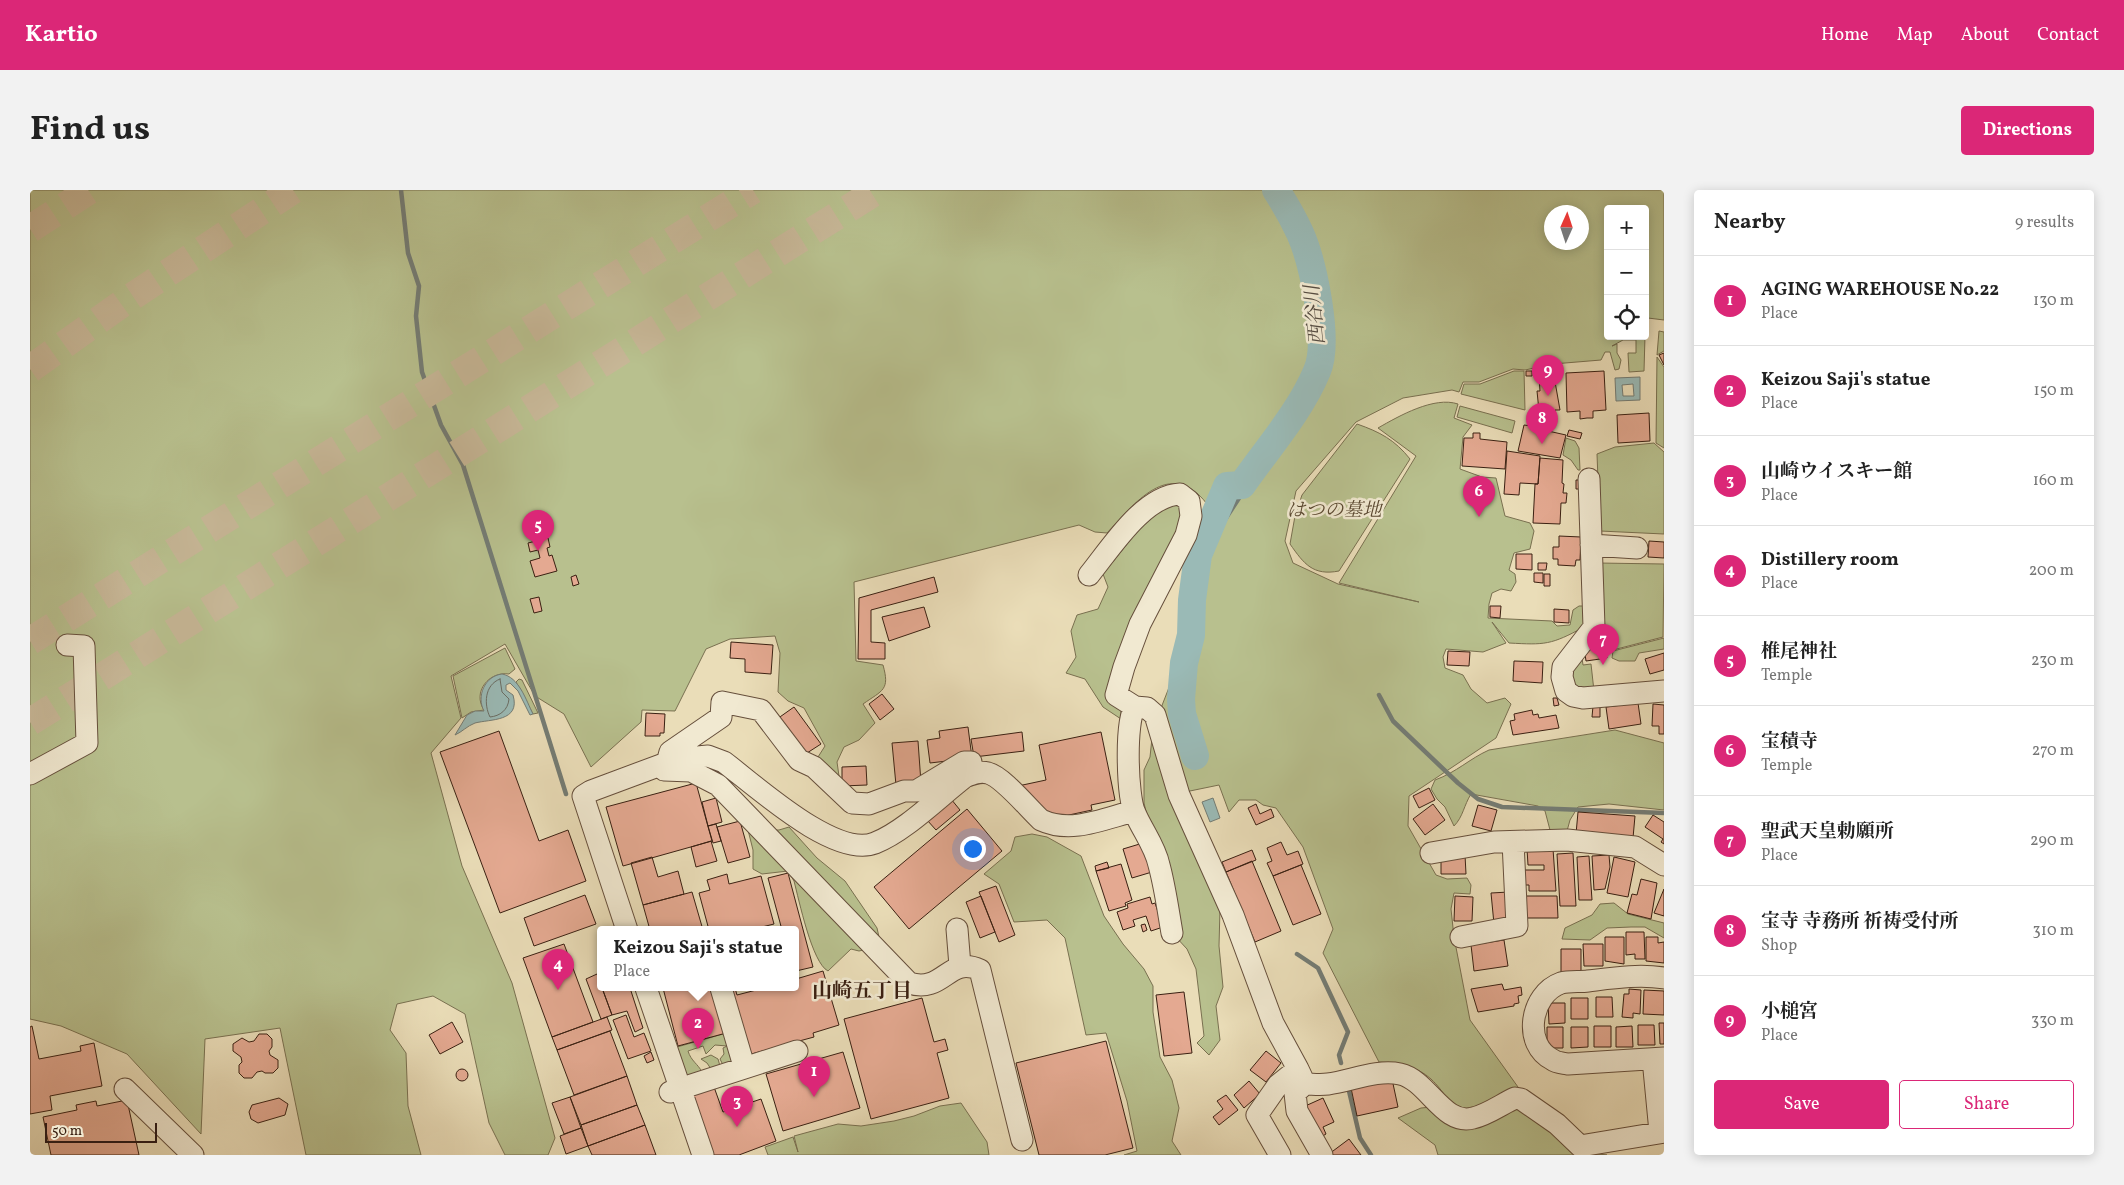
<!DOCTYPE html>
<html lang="en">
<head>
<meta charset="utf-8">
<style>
	body { margin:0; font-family:Vollkorn,"Noto Serif JP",serif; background:#f2f2f2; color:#222 }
	.controls { position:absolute; right:15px; top:15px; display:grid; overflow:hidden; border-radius:5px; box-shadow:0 2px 12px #0003 }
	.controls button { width:45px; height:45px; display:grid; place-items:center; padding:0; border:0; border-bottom:1px solid #e0e0e0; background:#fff; color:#222; font:25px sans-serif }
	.compass { position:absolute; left:1514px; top:15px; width:45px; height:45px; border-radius:50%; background:#fff; box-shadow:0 2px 12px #0003; rotate:3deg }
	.scale { position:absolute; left:15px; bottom:12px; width:112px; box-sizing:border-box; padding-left:5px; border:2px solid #3a2012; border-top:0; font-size:14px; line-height:18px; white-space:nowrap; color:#3a2012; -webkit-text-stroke:4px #f1e9d1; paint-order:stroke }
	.you { position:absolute; left:942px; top:658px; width:18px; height:18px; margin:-12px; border:4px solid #fff; border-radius:50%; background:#1a73e8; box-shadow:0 0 0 8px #1a73e833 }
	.badge { display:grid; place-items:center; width:32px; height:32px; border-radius:50%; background:#db2777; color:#fff; font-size:16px; font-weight:700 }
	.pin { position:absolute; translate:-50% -41px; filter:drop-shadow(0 1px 2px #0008) }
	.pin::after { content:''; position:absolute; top:26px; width:18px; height:15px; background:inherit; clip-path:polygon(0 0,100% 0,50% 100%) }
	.popup { position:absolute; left:567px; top:736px; width:202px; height:65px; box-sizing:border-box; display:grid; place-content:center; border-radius:5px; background:#fff; filter:drop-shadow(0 1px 4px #0005); font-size:16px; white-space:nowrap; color:#767676 }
	.popup b { font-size:19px; color:#222 }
	.popup::after { content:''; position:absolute; left:50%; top:100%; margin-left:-10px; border:10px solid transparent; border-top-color:#fff }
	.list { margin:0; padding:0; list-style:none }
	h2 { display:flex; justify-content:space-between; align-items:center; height:65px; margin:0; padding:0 20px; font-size:21px }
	h2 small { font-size:16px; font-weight:400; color:#767676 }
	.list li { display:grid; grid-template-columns:32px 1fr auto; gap:15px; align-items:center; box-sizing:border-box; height:90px; padding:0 20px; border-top:1px solid #e0e0e0 }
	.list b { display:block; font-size:19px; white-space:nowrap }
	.list p { margin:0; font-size:16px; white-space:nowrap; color:#767676 }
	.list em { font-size:16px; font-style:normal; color:#767676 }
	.actions { display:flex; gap:10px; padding:15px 20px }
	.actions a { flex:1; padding:11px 0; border:1px solid #db2777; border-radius:5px; text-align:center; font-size:18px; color:#db2777 }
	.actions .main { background:#db2777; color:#fff }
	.icon { flex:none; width:28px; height:28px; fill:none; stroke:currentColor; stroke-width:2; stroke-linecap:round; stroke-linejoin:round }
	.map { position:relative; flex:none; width:1634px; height:965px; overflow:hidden; border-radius:5px }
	header { display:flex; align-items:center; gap:30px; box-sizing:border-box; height:70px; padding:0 25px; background:#db2777; color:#fff }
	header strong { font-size:24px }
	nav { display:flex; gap:28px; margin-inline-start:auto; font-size:18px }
	.intro { display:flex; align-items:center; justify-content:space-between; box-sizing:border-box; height:120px; padding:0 30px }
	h1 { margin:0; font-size:35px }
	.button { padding:12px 22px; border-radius:5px; background:#db2777; color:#fff; font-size:18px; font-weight:700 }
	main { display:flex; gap:30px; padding:0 30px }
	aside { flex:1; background:#fff; border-radius:5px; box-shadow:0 2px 12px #0003 }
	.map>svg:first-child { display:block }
</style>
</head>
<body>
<header>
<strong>Kartio</strong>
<nav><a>Home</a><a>Map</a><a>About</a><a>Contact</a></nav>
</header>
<div class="intro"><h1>Find us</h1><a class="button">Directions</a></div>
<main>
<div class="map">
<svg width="1634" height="965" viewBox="0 0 1634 965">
	<rect width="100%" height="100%" fill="#eaddb8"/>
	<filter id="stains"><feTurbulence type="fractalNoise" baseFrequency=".004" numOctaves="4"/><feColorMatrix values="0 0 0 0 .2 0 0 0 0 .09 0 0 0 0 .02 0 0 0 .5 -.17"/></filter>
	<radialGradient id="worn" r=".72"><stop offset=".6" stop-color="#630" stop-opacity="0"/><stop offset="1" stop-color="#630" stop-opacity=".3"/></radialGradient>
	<path fill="#b8c08e" stroke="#797050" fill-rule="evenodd" d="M0,0H1634V130L1618,128L1615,144V19H1578V146H1615L1614,181L1599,182L1598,163H1606V150H1593L1582,156L1587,154V163L1591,170L1589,179L1585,180L1580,162H1575L1571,170L1523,174L1495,180L1483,179L1449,192H1433L1429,202L1422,200L1373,208L1326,232L1266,301L1255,351L1263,373L1308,394L1389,412L1309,393L1386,266L1348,238C1369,226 1404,206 1428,214L1424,228L1442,235L1433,247L1430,279L1452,287L1466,288L1475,326L1500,333L1504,341L1500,359L1484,363L1479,380L1485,384L1486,392L1481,401L1471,399L1462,403L1459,414L1458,428L1522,431L1527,436L1540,435L1543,420L1549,416H1555L1554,437C1521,455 1515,455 1479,453L1462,432L1476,453L1453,462L1416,459L1413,467L1415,478L1433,485L1441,499L1457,513L1475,508L1481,514L1466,548L1379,606L1378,636L1406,685L1417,689L1437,688L1441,695L1440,704L1424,703L1421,719L1424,747L1440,830L1488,897L1474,907L1434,922C1415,911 1415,902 1401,889C1387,876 1367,873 1349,872L1293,763L1303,739L1273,657L1246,618L1233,615L1226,610H1209L1199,622L1189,595L1155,602L1131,518L1163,436L1166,419L1163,376L1176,330L1177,314C1140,266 1104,314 1077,343L1065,342L1049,335L824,392L826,471L853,475C860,500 853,500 833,514L845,533L829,550L814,557L807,572L809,586L798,579L788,567L795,556L774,518L758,511L748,502L750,463L745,446L700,449L676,459L645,521L612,520L611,532L561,577L534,524L505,506L475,454L421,486L431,528L401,563L432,676L482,793L525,948L518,965H475L459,933L435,824L403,806L367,814L360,840L376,863L378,916L391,965H276L250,838L175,849L171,944L97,864L31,836L0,829ZM1522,22H1552V52H1522Z
		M1629,141L1634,142V161L1627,165Z
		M1627,167L1634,177V258L1626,253Z
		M1484,181H1494L1495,220L1431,204L1434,194H1450Z
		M1430,216L1485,231L1482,243L1427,227Z
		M1327,234C1350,242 1365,250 1380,269L1309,381C1283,386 1274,374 1260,354L1265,326L1272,305Z
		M1536,248L1545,251L1549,258L1550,280H1548L1541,270L1533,265Z
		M1624,253L1634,262V344L1570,341L1567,264L1585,257Z
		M1147,311L1154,321L1091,517V529L1073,517L1055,489L1036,483L1046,467L1041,441L1047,425L1068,419L1078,397L1073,384L1117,329Z
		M1568,373L1634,374L1633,447L1579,461L1570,441Z
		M1634,448V459L1609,463L1605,471H1589L1582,468L1583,461Z
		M475,458L485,479L479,484C459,481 442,502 454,520L441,522L432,528L423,486Z
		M1552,468L1553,475L1561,474L1564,501L1545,499L1540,478Z
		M489,489L492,490L508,523L503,524L486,492Z
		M1585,540L1634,553V620L1579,614L1548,617L1540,630L1537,641L1520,640L1515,621L1508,616L1441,604C1434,615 1433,627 1424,636L1415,617L1407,609L1401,599L1405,590C1427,582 1439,569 1459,560Z
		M1122,548L1190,718L1189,756L1193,797L1186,816L1190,850L1179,865L1167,853L1174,846L1166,779L1157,759L1145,746L1114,613V580L1120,567Z
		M759,637L787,668L815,691L847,738L851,756L829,761L821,759L798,781C782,773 769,710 764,691L758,681L732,684L723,679V660L718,640H749Z
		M1002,644L1017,647L1051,666L1074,726L1093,754L1114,779L1123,796V822L1130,867L1142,890L1149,918L1142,951L1151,965H1094L1107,961L1097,911L1076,843L1056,845L1035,748L1017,730L984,732L969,694L954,684L981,661L985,647Z
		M1584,713L1598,724L1634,733V748L1615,737H1601L1577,738L1560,750L1532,749L1535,738L1562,725L1570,714Z
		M700,842L702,871L693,875L690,869L694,864L693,858L697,856L685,855L676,864L673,856L658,861C661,871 668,874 672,882L657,888L647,857Z
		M681,865L688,869L690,876L681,879L677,873L671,869Z
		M931,913L957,952L959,965H738L735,957L763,947L768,962L764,946L808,934L831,936L864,931L884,926L910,916Z
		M1486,916L1522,942L1532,954L1551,962L1577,965H1408L1405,955L1368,928L1391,918L1402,917L1415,932Z"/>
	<path fill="#9abab6" stroke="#747c74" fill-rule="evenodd" d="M1610,187V210L1586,211L1585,188ZM1603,194L1604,206H1593L1592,195Z
		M472,484C489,487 496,510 503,524L500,525L488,501L480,493L476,495V500L483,505C491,532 460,529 445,533C437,536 432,542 425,545L437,525L445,521H454C446,506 455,486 472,484Z
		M1183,608L1190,628L1180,632L1172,612Z"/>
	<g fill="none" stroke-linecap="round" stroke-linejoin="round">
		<path stroke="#6a6d64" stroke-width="1" d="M470,489L472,502L479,509C478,520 470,526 460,527C454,515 454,495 470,489Z"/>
		<path stroke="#747c74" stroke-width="4.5" d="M371,0L378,63L389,96L386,126L392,182L411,235L433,275L536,604
			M1166,374L1211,305L1212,295
			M1349,505L1363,531L1428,593L1448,609L1472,617L1634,623
			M1267,764L1288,778L1318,842L1309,865L1311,873
			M1319,901L1330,948L1341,965"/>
		<path stroke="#9abab6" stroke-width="28" d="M1165,566L1152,524L1151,509L1154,473L1161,445L1162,410L1168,365L1197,296L1212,295C1237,259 1270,222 1287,181C1300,152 1283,72 1270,43C1263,28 1255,14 1246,0"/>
	</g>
	<path fill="#e4a991" stroke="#3a2012" d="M1634,163V175L1629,165Z
		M1496,181H1502V186H1496Z
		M1574,181L1576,220L1563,221V228H1557L1550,229V221L1537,222L1536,183Z
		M1512,184H1521V187L1524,186L1530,220H1525V226L1513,227V221H1509L1507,201H1510L1509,187H1512Z
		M1619,223L1620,251L1588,253L1587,225Z
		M1494,235L1509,237V239L1536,245L1530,268L1488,261Z
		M1539,240L1552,243L1550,249L1537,246Z
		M1443,243H1450V249L1477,252L1475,279L1432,276L1434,248H1443Z
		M1477,261L1510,266L1508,294L1490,293L1489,305L1474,304Z
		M1510,268L1533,270L1532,293L1534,294L1533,303H1537L1536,313H1531L1530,334L1503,333L1505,294H1508Z
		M1546,290H1554V299H1546Z
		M1529,346L1551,347L1550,370H1546L1545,376L1528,375V369H1523V357H1529Z
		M518,348L520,357L517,358L519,366L522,365L527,381L505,387L500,371L510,368L508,360L500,362L498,353Z
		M1619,351L1634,352V368L1618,367Z
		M1486,364H1502V380L1486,379Z
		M1508,373H1517L1516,380H1508Z
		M1504,383H1513V393L1504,392Z
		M1514,384H1520V396H1514Z
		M546,385L549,394L543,396L541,387Z
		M904,387L908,402L841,420V452L855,453V469H828L829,408Z
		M509,407L512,421L504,423L500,409Z
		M1460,416H1471L1470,428L1460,427Z
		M894,417L900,437L859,451L852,427Z
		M1524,419L1539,420V433L1524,432Z
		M701,452L743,455L741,484L715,482V469L700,468Z
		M1575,454L1577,468L1556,471L1554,457Z
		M1418,461L1440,462L1439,476L1417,475Z
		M1634,463V480L1620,484L1615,469Z
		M1484,471L1513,472L1512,493L1483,491Z
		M852,504L864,519L850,530L839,514Z
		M1523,508H1527L1529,515L1524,516Z
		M1608,513L1611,534L1579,539L1576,517Z
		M1623,514L1634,515V544H1629V536H1622Z
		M1563,516H1570V527H1562Z
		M764,517L791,554L777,563L747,529Z
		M1502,520L1503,525L1508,524L1509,528L1526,525L1529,538L1483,545L1480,531L1485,530L1484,524Z
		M616,523L635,524L634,543H630V546H615Z
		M938,537L942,568L900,573L897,550L910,548L909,541Z
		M469,541L509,651L538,640L556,691L470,723L410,562Z
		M992,542L994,561L944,567L941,549Z
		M1071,542L1085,610L1061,615L1062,620L1025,628L988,596L1016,590L1009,555Z
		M888,551L891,593L866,595L862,553Z
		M836,576L837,595L812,596V577Z
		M666,593L682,651L593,676L576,617Z
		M1399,598L1405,610L1389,618L1383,606Z
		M686,608L692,632L678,636L672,612Z
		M921,609L930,620L906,640L897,630Z
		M1226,614L1230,624L1241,619L1244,627L1226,635L1218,618Z
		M1403,614L1415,630L1395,645L1383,629Z
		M1448,615L1467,620L1461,641L1442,636Z
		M937,619L972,661L879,739L844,697Z
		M1548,622L1605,626L1603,648L1546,644Z
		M1623,625L1634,632V654L1631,652L1633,649L1615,637Z
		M710,631L720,667L698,673L687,637Z
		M686,634L691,651L683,653L678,636Z
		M681,651L687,671L666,677L661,657Z
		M1251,652L1257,665L1268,661L1273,674L1243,686L1237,673L1242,671L1237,658Z
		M1113,653L1122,682L1102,688L1093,659Z
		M1497,659H1523L1526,701H1499V695H1491L1490,680H1514V675H1498Z
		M1222,660L1226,670L1196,682L1192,672Z
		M1543,663L1546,716H1530L1527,664Z
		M1435,665L1436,684H1411V666Z
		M1579,665L1580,677L1575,699L1564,700L1562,666Z
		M1559,666L1562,710H1549L1547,667Z
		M622,667L628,687L648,681L654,704L613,715L601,673Z
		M1584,667L1605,672L1598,707L1577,703Z
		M1222,671L1251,741L1225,752L1196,682Z
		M1077,672L1079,678L1066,681L1065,676Z
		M1091,674L1102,710L1095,713L1096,716L1079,721L1066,681Z
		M1271,675L1291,724L1263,735L1243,686Z
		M758,683L783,777L766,781V740H752L738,688Z
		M697,684L699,694L731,686L744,734L720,740H679L669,703L680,700L677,690Z
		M1611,689L1627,693L1621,729L1597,723L1602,704L1607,705Z
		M966,696L985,745L969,752L949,702Z
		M1634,699V726L1624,723Z
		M662,702L673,740H620L613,715Z
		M1479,702L1481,733L1464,734L1461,703Z
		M555,705L566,734L504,756L494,728Z
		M951,706L965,742L950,748L936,712Z
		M1425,706L1443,707L1442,731H1424Z
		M1496,706H1527L1528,728H1496Z
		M1120,707L1122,714L1125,713L1133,737L1121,741L1116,726L1103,730L1105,736L1093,740L1087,722L1098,718L1097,714Z
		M1115,734L1117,740L1113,742L1111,735Z
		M1596,742H1614L1615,769H1605V764L1596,765Z
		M1575,747H1594V774L1575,771Z
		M1616,747H1628V753L1634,752V773L1616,771Z
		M1474,750L1478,776L1444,781L1441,755Z
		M534,754L563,832L522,847L493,768Z
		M1553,754H1573V776H1554Z
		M1531,759H1551V783H1531Z
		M793,781L809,835L783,843L784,847L714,866L696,800L705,798L707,805L734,798H766V789Z
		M567,784L582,825L571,829L556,789Z
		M1472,794L1474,800L1491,797L1492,805L1488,806L1489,813L1484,814V816L1448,822L1441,799Z
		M572,798H600L613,838L605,842L597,821L582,825Z
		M633,798H687L700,842L648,856Z
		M1599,799L1611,800L1610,824L1603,823V828L1592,827L1594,804H1599Z
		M1614,800L1634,801V825L1613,824Z
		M1154,802L1162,863L1134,866L1126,805Z
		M1566,807H1582L1583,827H1566Z
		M892,808L904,852L915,849L918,860L907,863L919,908L841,929L814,829Z
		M1541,808H1558V829H1541Z
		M1518,813H1535V833L1519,834Z
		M596,825L604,847L614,843L621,861L598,869L583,830Z
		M577,827L582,840L527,860L522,847Z
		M422,832L433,852L410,864L399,845Z
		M1629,833H1634V854H1630Z
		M1608,835H1624L1625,855H1608Z
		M2,836L9,869L51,861L50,856L64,853L72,896L20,906L22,920L0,924V837Z
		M1564,836H1581V857H1564Z
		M1602,836L1603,857H1586V837Z
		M1517,837H1533V858H1517Z
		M1541,837H1558V857L1541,858Z
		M580,841L597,886L544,905L527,860Z
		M229,844H237L242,849V857L239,861L240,865L248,870V878L243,883H235L232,881L227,882L222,888H214L209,883V875L212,872L211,867L203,861V854L212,848L219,852L224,851Z
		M1076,851L1103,958L1075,965H1009L986,873Z
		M1236,861L1251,873L1236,892L1220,880Z
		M621,862L624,870L617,873L614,866Z
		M813,862L830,918L753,941L736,884Z
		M426 885a6 6 0 1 1 12 0a6 6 0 1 1-12 0Z
		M597,886L607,915L551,935L540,907Z
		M1362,889L1368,917L1327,926L1321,898Z
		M1219,891L1230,904L1214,918L1204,905Z
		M684,897L693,922L731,909L746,951L709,965H682L661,905Z
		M1196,905L1208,920L1189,935L1183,927L1193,919L1187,911Z
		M540,907L551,938L534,944L522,913Z
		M249,908L258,914L255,925L228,933L221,929L219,922L222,915Z
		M1293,908L1304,932L1293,937L1296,944L1291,947L1273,917Z
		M97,910L109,965H21L13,927L47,920L46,915L66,911L67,916Z
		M607,915L615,935L558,956L551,935Z
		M615,935L626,965H562L558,956Z
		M551,938L558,956L536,964L530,946Z
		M1319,949L1331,965H1300L1299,964Z"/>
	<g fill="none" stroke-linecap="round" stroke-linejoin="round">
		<path stroke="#c7b797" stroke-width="28" stroke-dasharray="28 14" stroke-linecap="butt" d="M0,39L60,0
			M0,179L97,110L263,0
			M0,451L723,0
			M0,532L848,0"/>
		<g stroke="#664f3c" stroke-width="23">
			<path id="minor" d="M1559,289L1564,437L1533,477L1532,487L1536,501L1543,506L1553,508L1634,501
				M1561,355L1607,358
				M1059,385C1081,358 1113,306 1150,304L1159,311L1161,326L1156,345L1110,434L1094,477L1086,505L1105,517
				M637,573L640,562L691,527L692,512L731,520L769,570L784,577L822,613L839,614L874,601H886L934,572H941
				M634,580L661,581L688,595L879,793C914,804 918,765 950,780L992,950
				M0,584L57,553L54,456L37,455
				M1401,663L1464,652L1537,650L1605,657L1634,675
				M927,739L930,776
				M597,740L553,606L561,601L647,569L678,566L694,572C726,596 805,669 845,653C874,642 909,607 935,587C942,584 949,581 958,583C973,587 998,618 1011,630C1041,644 1073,629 1104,621
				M1142,743C1138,720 1135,697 1129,675C1125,656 1112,640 1105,623C1097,607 1095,531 1105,517L1117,518L1125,525L1149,605L1203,725L1243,833L1268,879L1248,895L1227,925L1250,965
				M1431,747L1487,736L1483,652
				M1634,788C1609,784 1583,788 1558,791C1550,792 1539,791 1531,793C1500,804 1492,855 1523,870C1527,873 1534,873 1538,874L1634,868
				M616,798L673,965
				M691,798L714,876
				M1623,869L1630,942
				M1268,879L1275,894C1282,894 1290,895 1298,894C1321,891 1347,879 1370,884C1398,890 1413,936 1443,928C1457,925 1472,914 1485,908L1491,909L1527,934L1550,956L1634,942
				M1275,894L1265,903L1267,921L1292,965
				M95,899L163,965
				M640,902L767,861"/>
		</g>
		<use href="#minor" stroke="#f1e9d1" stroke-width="21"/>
	</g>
	<g text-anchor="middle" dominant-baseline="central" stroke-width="5" stroke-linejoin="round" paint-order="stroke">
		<g font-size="19" font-style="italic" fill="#5a4831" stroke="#f1e9d1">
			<text x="1304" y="321">はつの墓地</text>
		</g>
		<g font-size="20" font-style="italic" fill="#574e43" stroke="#f1e9d1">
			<text transform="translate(1286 125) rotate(-96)">西谷川</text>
		</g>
		<g font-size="20" font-weight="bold" fill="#3a2012" stroke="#f1e9d1">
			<text x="832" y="802">山崎五丁目</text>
		</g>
	</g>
	<rect width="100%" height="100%" filter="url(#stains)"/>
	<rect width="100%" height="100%" fill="url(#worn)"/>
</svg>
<div class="controls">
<button>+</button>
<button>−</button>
<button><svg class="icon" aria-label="locate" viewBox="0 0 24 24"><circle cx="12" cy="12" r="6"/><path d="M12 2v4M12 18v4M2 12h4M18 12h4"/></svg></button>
</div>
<svg class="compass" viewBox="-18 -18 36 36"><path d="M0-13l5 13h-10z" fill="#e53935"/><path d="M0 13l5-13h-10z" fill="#767676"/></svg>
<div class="scale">50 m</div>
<div class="you"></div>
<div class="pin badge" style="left:784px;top:907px">1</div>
<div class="pin badge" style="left:668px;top:859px">2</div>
<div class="popup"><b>Keizou Saji's statue</b>Place</div>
<div class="pin badge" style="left:707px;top:937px">3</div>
<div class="pin badge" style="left:528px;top:800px">4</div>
<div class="pin badge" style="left:508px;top:361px">5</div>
<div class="pin badge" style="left:1449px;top:327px">6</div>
<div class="pin badge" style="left:1573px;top:475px">7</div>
<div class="pin badge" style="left:1512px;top:254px">8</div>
<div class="pin badge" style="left:1518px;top:206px">9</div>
</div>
<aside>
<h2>Nearby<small>9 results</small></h2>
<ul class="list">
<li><span class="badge">1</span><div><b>AGING WAREHOUSE No.22</b><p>Place</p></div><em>130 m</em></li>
<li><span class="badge">2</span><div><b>Keizou Saji's statue</b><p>Place</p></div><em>150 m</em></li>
<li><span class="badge">3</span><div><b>山崎ウイスキー館</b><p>Place</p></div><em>160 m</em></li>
<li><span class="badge">4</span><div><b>Distillery room</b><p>Place</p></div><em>200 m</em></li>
<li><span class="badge">5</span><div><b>椎尾神社</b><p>Temple</p></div><em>230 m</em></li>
<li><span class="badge">6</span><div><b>宝積寺</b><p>Temple</p></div><em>270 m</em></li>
<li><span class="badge">7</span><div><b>聖武天皇勅願所</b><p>Place</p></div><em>290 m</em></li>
<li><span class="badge">8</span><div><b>宝寺 寺務所 祈祷受付所</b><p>Shop</p></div><em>310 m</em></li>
<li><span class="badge">9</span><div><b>小槌宮</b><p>Place</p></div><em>330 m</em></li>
</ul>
<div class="actions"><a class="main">Save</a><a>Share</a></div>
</aside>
</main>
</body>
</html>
